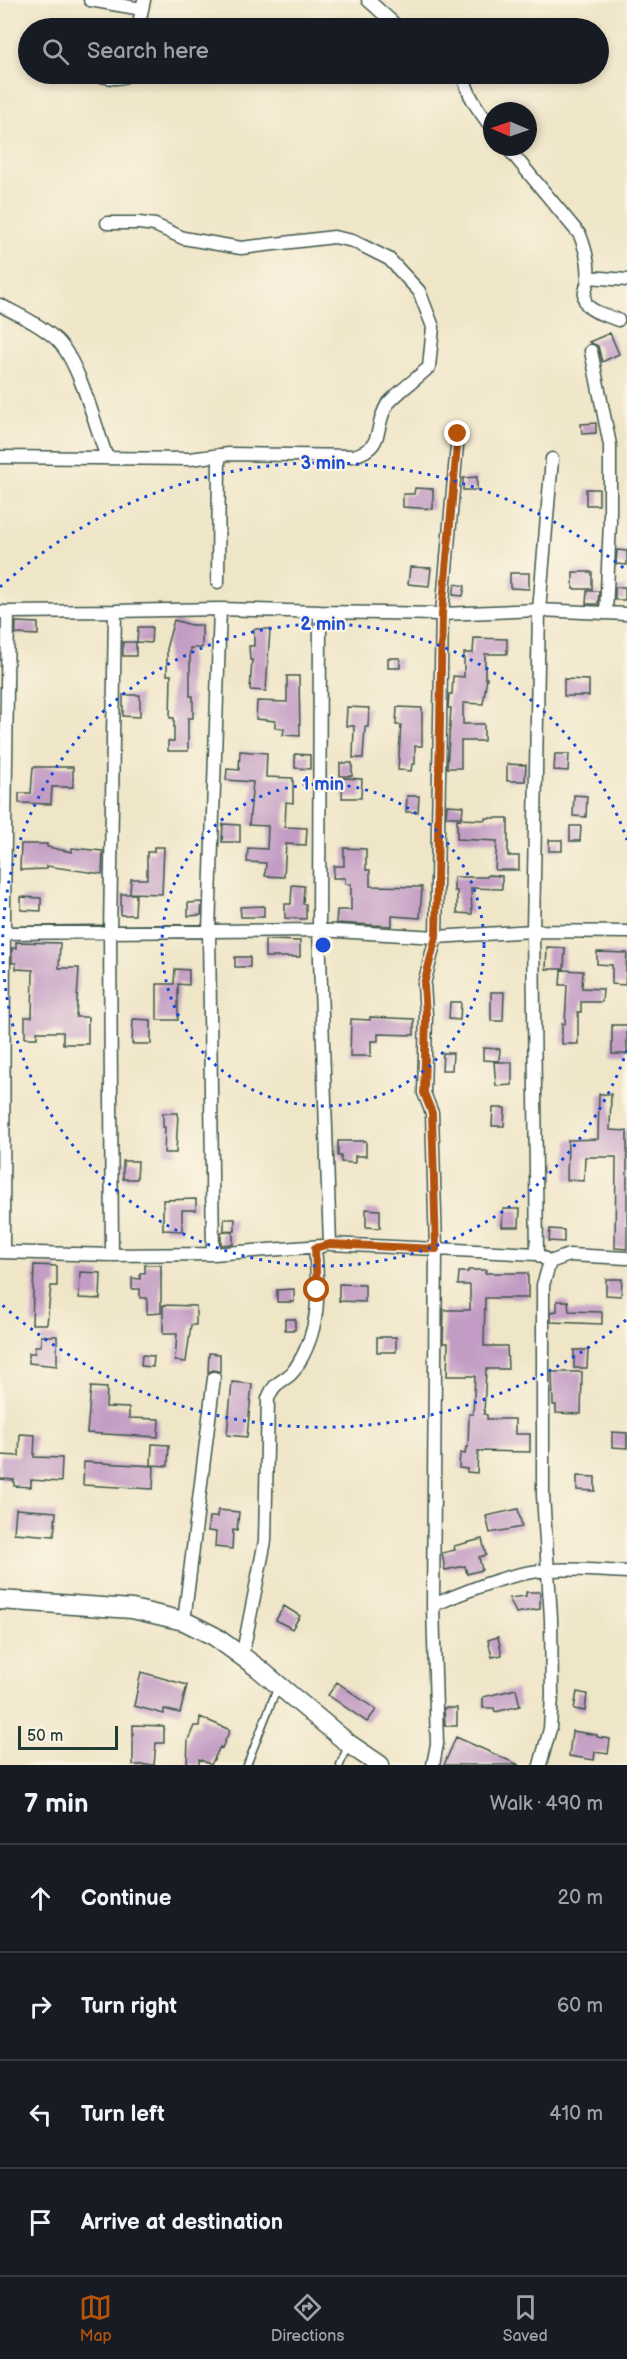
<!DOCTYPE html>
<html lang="en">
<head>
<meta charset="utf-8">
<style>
	body { margin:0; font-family:"Balsamiq Sans",sans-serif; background:#20242c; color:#f1f3f6 }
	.compass { position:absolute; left:483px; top:102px; width:54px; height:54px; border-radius:50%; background:#171b24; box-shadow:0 3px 9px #0003; rotate:272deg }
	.scale { position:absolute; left:18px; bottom:15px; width:100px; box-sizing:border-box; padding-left:6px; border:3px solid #1f3d34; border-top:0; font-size:16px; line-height:21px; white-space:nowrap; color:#1f3d34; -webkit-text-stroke:4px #fcf5e5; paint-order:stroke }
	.stop { position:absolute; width:18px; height:18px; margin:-14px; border:4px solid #b45309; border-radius:50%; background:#fff }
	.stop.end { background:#b45309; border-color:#fff; box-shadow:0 2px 6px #0008 }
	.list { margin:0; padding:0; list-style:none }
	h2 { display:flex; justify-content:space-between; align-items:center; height:78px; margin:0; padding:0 24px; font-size:26px }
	h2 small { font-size:20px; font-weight:400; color:#9ea1a6 }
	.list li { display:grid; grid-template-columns:39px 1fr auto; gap:18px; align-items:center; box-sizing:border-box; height:108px; padding:0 24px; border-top:2px solid #363941 }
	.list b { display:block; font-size:22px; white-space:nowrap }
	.list em { font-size:20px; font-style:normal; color:#9ea1a6 }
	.icon { flex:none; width:33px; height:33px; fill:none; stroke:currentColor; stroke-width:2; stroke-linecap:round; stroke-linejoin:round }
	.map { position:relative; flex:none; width:627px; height:1765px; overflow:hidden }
	.search { position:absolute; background:#171b24; box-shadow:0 3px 9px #0003; left:18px; right:18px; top:18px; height:66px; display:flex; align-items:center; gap:15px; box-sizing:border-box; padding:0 21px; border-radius:33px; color:#9ea1a6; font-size:22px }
	.sheet { height:510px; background:#171b24 }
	nav { display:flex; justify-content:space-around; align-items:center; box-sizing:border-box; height:84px; border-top:2px solid #363941; background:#171b24; font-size:16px; color:#9ea1a6 }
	nav a { display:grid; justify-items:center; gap:3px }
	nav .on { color:#b45309 }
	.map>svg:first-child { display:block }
</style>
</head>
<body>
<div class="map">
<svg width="627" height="1765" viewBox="0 0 627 1765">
	<rect width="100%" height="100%" fill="#fcf5e5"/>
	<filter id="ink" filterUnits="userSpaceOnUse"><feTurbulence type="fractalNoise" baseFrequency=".0167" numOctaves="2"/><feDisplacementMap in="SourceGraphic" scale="12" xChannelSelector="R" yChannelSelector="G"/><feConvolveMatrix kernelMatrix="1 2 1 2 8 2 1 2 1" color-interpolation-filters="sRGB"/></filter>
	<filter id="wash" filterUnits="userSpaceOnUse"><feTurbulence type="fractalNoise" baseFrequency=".008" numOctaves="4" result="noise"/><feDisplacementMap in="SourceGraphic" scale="24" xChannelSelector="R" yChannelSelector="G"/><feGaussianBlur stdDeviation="1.35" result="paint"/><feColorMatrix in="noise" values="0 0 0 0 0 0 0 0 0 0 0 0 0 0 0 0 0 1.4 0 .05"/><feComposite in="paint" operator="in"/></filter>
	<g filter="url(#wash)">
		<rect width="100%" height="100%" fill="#efe5c7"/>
		<g id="blocks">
			<path fill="#c29cc4" d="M610,333L619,354L602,362L598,346L589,342Z
				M596,423V433L582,434L581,424Z
				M477,477V490H463V478Z
				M415,488L433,489V509L403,507V494H414Z
				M586,489H599V505H586Z
				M617,550L627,551V565L616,564Z
				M410,567L431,568L429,586L408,584Z
				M573,572H592V589H573Z
				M510,573H529V589L510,588Z
				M455,584L465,586L463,596L453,595Z
				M615,587H625V600H615Z
				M587,591H599L598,604H586Z
				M174,620L191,625H202V648H190V696H193V718H188V751H168V741H174V718H170L171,675H167V645Z
				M16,622L38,623V635L16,634Z
				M138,627H152L151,643L137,642Z
				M254,629H270L266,691L250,690L252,660H250L249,646H254Z
				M474,638L507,639V654H485V678H487L483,704L463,703V724H484V741H461V768H447L451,708H448L449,694H452L453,676L464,677V653H473Z
				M123,642H136V656H123Z
				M388,658H400V668H388Z
				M287,676H299L300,736L283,735L284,729L275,728V721L256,719L257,701L287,702Z
				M564,679L589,680V696H564Z
				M123,695H140V717L123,716Z
				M347,707L369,708L368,727H365L363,758H353L354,726H346Z
				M397,707L422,708V746H415V764H412L411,771L398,770L401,725H396Z
				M240,751L267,753L266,777L293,778V803L286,802L285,827L307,828L306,845L286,844L284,877L265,876L266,863L247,862L248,848L267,849L268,826L249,825L253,782L226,780L227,769L239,770Z
				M295,754L310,755V769L295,768Z
				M555,754H569L568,771L554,770Z
				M340,763H352V776H340Z
				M507,764L526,765L525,781H507Z
				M33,767H73V787H52L51,804L19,803V793H31Z
				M343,778L362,779L361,798H342Z
				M574,795L587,796L586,817L573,816Z
				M407,796H419L418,812H406Z
				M447,805L463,806L462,817H446Z
				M485,818H508V856H519V870H495L497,841L457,839V819L485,820Z
				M223,824L240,825V842H222Z
				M570,826H581L580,841H570Z
				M549,840H562V851H549Z
				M21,844H47V847L72,852V848L103,851L102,874L47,866V869L20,870Z
				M154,847H164L162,894L130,893L131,879H147V852H154Z
				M344,848L366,849V870H370V886L422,887L420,918L392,916V926L336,923L337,910H351V884H345V878H333L334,866H344Z
				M488,875L502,876V889L471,888L472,914L457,913V891H454V877H487Z
				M292,885L304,886L303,904H306V919L285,918V904H291Z
				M121,894H136L135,915H121Z
				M21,897L41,898V911L21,910Z
				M202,902L201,915L188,916V903Z
				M264,906V917H241L240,907Z
				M265,940L300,941V957H265Z
				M16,942L60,943L59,968H79L76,1017H88V1044H63V1032H37V1038H25V1017H32L33,970L16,969V963H12V948H16Z
				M547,947L565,948L564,969H546Z
				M597,952L627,953L625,985L612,984V965L597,964Z
				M235,957H250V967H235Z
				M175,969L189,970V985L178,984V1020H157V984H174Z
				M561,970L583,971L582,988L603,989L602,1002H581V1012H578V1044H562V1024H565L567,985H560Z
				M491,992H504L503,1021H491Z
				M450,1002H461L460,1020L449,1019Z
				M370,1017L414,1019V1035L378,1034V1041H371V1056H350L351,1019L370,1020Z
				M133,1019L151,1020V1044H132Z
				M612,1025H627V1054H612Z
				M483,1048L500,1049L499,1061L483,1060Z
				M443,1053H453L452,1070H442Z
				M494,1062H512V1085L496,1086Z
				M599,1094H611L610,1130L627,1131V1249L615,1248L616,1157H585L584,1181L567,1180L568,1140L598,1139Z
				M493,1108H505L504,1126H492Z
				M163,1113H178L176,1153H164L165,1127H163Z
				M338,1141H366V1156H355V1163L341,1162V1156H338Z
				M123,1161H138L137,1179H123Z
				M196,1199V1210H182V1231L163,1230V1200Z
				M366,1209L380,1210V1228L366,1227Z
				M503,1209H520L519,1227H502Z
				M224,1219H235V1231H224Z
				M550,1229L564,1230V1242L549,1241Z
				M221,1232H233V1244L221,1245Z
				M34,1265L57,1266V1286H51L47,1324H32Z
				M145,1265H161V1313L147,1314V1298H140V1289H132V1278L140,1279V1273H145Z
				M468,1270H486L485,1273H528V1298H485L484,1346H507L508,1369H486L484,1414L487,1415V1419H515V1434H530V1452L478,1451L477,1473L467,1472V1469L459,1468L460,1453L465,1454L466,1447H468L469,1414H473L475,1376H447L448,1343H443L444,1310H470V1285H458L459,1272H468Z
				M80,1272L101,1273L100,1299L79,1298Z
				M606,1279H622L621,1296L606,1295Z
				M339,1284L365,1285V1302L339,1301Z
				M294,1289V1302H277V1290Z
				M557,1301H568L569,1311L602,1312V1324L551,1322V1312L557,1311Z
				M163,1305L196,1306V1325H191L186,1362L175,1361L177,1334H163Z
				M285,1319H295V1330H285Z
				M41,1336H57V1366L29,1363V1353H35V1346H41Z
				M377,1337H396V1352H377Z
				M574,1350H588L587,1368H574Z
				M209,1353L220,1354V1372L214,1370L208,1372Z
				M142,1355L154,1356L153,1367L141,1366Z
				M552,1372H582L581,1414L556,1413V1405H553Z
				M232,1382L252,1384L247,1437L227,1435Z
				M91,1387L107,1388L106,1407L129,1408V1418L159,1419L158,1437L87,1433Z
				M612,1432L627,1433V1448L612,1447Z
				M20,1434L35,1435L34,1457L62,1458L61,1482L31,1480V1487L14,1486V1480L0,1479V1455L19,1456Z
				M152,1444L169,1445L168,1466L151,1465Z
				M84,1462L154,1466L153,1489L83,1485Z
				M577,1476L595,1477V1491L577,1490Z
				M16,1509L56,1512L54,1536L14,1533Z
				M518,1509L522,1527L490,1533L486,1516Z
				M218,1510L239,1512L237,1531L233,1530L232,1549L215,1547L216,1532L208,1531L209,1517H217Z
				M482,1539L486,1555L479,1557L482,1570L467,1574L465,1566L445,1570L442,1553L455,1550L454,1546Z
				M526,1592H540V1609L516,1613L509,1598L526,1596Z
				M284,1606L300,1616L292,1629L276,1620Z
				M498,1637L502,1655L492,1657L488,1640Z
				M141,1672L187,1685L180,1713L164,1709V1714L134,1706Z
				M337,1682L376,1710L367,1722L328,1695Z
				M516,1689L520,1706L495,1712L494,1708H483V1697Z
				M577,1692L587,1694L585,1711L574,1709Z
				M444,1708H457V1726H445Z
				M200,1717L230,1730L222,1748L220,1747L211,1765L199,1759V1765H187L188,1740L194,1726H199Z
				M133,1725L164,1726V1743H156L154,1765H133Z
				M572,1731L597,1735V1737L610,1739L608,1754L595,1752L594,1760L569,1756Z
				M456,1737L519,1765H444Z"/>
		</g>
	</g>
	<g filter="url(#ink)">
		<use href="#blocks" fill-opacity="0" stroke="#3e564a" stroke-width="1.5"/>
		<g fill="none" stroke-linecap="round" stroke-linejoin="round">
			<g stroke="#3e564a" stroke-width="9">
				<path id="service" d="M247,1765L278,1686
					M340,1765L348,1745"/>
			</g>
			<g stroke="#3e564a" stroke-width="15">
				<path id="minor" d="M90,0L142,9
					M368,0L399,28
					M138,28L144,0
					M92,74C104,76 119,82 129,74
					M463,74C467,95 479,111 492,128
					M507,147L580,235C585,248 590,263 588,278C588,287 580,297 588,306C594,313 609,316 618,320
					M589,277L627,280
					M0,305C19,315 39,324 56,339C79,360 96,428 107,458
					M591,351L610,445V522L606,613
					M458,434L442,614L539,610L533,931L537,1254L550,1262
					M0,457L190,459L229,454L353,456C386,447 373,428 387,405C394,395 419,377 429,367L433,327L419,291L389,259L353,241L334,237L241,248L183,238L155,225L139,223H107
					M552,459L539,610L627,614
					M218,582L219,455
					M220,609L320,612L319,930L330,1244L436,1249L433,1605L437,1744L433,1765
					M115,611L220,609L209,931L213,1254
					M1,612H8L4,910L3,1252
					M8,612L115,611L110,933L112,1255
					M320,612L442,614L436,937L424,984L426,1015L424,1093L432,1113L436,1249L537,1254
					M0,933L319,930L436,937L533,931L627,932
					M0,1252L112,1255L213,1254L322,1246
					M433,1605C470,1590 508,1573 548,1570C574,1568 601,1571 627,1572
					M184,1621L214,1378
					M242,1657L265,1541L268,1399C275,1378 287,1382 295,1369C321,1330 319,1293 315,1248
					M540,1765L550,1729L552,1695L551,1618L543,1495V1285L550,1262L569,1255L627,1258"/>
			</g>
			<g stroke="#3e564a" stroke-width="21">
				<path id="primary" d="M0,1600L132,1609L184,1621L214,1636L258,1668L349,1744L380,1765"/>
			</g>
			<use href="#service" stroke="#fff" stroke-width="6"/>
			<use href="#minor" stroke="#fff" stroke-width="12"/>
			<use href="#primary" stroke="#fff" stroke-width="18"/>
		</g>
	</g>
	<g fill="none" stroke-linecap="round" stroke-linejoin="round" filter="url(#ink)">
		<path stroke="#b45309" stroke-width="8" d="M317,1290L315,1248L330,1244L436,1249L432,1113L424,1093L426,1015L424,984L436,937L442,614L458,434"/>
	</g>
	<g fill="none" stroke="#1d4ed8" stroke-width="3" stroke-dasharray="3 6">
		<circle cx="323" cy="945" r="161"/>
		<path d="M627 1050A321 321 0 1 1 627 840"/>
		<path d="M626 1320A482 482 0 0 1 0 1303M0 587A482 482 0 0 1 626 570"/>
	</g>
	<circle cx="323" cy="945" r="9" fill="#1d4ed8" stroke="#fcf5e5" stroke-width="3"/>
	<g font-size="18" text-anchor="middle" font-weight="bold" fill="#1d4ed8" stroke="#fcf5e5" stroke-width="4.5" stroke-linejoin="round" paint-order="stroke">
		<text x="323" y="469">3 min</text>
		<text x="323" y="630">2 min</text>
		<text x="323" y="790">1 min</text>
	</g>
</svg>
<svg class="compass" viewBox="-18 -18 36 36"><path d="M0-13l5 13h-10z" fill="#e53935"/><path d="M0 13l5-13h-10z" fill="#9ea1a6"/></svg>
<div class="scale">50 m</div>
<div class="stop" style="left:317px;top:1290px"></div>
<div class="stop end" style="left:458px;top:434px"></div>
<div class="search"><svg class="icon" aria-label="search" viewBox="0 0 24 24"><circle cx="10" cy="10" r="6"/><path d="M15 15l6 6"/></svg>Search here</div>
</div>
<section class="sheet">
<h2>7 min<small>Walk · 490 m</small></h2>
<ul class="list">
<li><svg class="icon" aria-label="ahead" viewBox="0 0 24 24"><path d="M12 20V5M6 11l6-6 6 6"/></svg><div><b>Continue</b></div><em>20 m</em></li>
<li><svg class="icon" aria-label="right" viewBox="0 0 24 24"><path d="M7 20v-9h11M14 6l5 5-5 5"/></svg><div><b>Turn right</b></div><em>60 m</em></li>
<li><svg class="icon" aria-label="left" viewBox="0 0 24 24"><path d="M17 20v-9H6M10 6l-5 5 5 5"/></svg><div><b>Turn left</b></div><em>410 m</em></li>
<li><svg class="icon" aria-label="arrive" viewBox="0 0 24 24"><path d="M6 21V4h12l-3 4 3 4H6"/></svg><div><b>Arrive at destination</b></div></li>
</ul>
</section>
<nav>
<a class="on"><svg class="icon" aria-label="map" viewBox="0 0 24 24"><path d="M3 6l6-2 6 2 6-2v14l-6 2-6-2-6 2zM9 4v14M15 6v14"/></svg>Map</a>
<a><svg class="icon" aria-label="directions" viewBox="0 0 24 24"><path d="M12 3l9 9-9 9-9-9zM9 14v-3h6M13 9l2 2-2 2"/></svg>Directions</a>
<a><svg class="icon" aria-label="saved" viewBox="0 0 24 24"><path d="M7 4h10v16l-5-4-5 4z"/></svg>Saved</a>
</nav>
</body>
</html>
